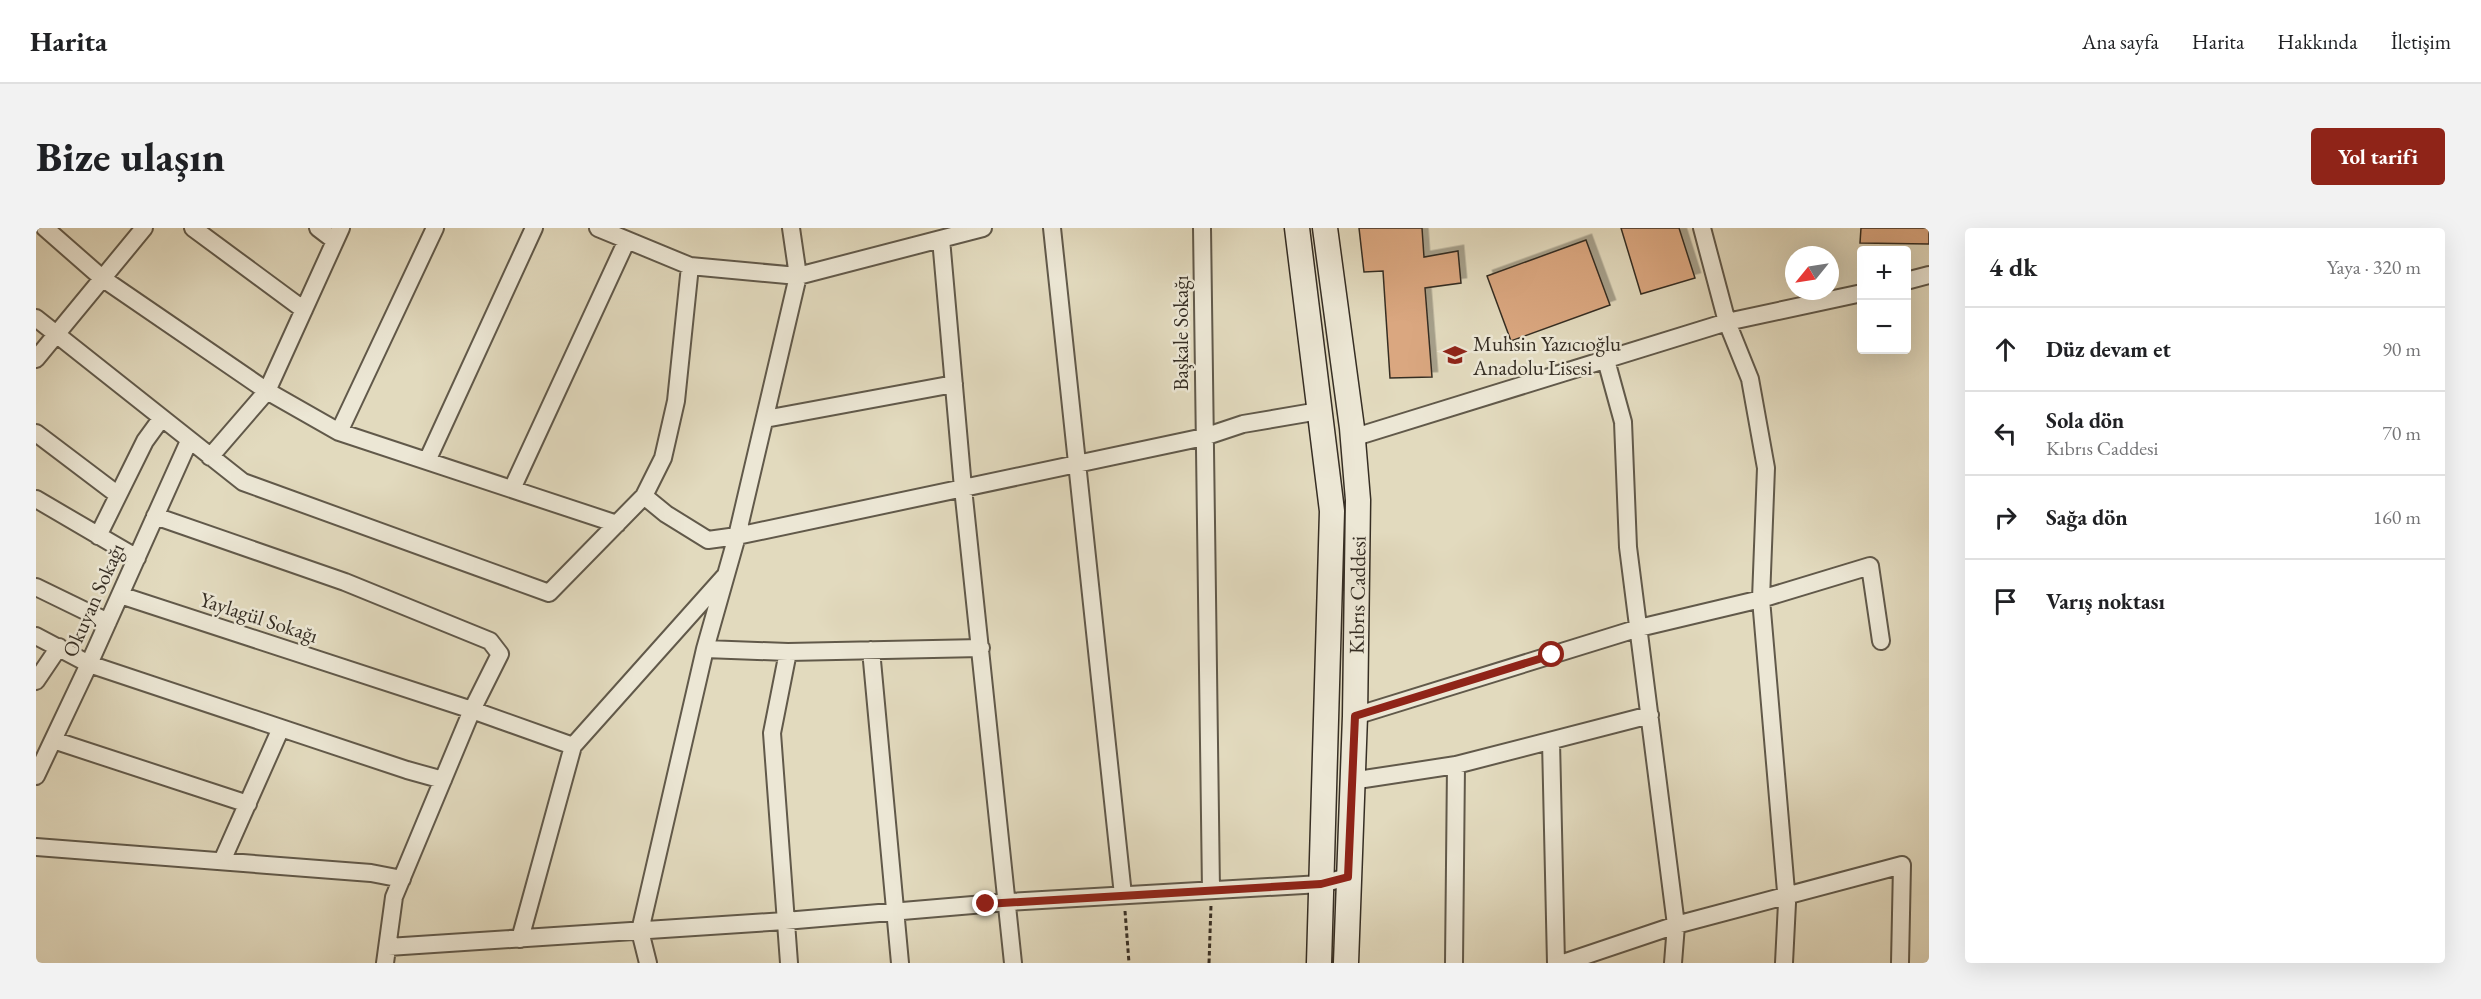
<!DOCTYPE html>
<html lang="tr">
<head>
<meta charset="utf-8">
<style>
	body { margin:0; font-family:"EB Garamond",serif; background:#f2f2f2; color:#202124 }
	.controls { position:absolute; right:18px; top:18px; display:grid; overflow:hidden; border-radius:6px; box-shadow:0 6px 24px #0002 }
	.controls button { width:54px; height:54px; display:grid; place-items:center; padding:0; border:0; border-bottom:2px solid #e0e0e0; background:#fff; color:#202124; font:30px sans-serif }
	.compass { position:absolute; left:1749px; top:18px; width:54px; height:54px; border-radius:50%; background:#fff; box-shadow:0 6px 24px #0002; rotate:240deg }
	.stop { position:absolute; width:18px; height:18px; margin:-14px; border:4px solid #8f2418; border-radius:50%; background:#fff }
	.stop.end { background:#8f2418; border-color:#fff; box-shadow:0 2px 6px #0008 }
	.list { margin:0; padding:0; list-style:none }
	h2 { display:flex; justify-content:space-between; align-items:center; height:78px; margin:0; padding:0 24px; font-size:26px }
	h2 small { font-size:20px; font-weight:400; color:#757577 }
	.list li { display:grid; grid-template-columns:39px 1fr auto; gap:18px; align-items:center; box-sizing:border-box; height:84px; padding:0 24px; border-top:2px solid #e0e0e0 }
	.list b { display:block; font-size:22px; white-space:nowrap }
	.list p { margin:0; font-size:20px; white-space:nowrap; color:#757577 }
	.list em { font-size:20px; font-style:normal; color:#757577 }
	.icon { flex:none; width:33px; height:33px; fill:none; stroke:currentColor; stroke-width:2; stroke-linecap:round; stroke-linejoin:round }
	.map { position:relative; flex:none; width:1893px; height:735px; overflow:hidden; border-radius:6px }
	header { display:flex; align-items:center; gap:36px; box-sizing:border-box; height:84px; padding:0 30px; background:#fff; border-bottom:2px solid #e0e0e0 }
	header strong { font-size:28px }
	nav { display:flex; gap:33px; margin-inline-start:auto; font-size:21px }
	.intro { display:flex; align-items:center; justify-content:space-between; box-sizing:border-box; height:144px; padding:0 36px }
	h1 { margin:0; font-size:42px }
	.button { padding:15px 27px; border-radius:6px; background:#8f2418; color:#fff; font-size:21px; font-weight:700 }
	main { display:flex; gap:36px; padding:0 36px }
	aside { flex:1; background:#fff; border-radius:6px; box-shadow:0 6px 24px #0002 }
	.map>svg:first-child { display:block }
</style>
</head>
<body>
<header>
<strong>Harita</strong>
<nav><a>Ana sayfa</a><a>Harita</a><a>Hakkında</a><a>İletişim</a></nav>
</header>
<div class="intro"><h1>Bize ulaşın</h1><a class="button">Yol tarifi</a></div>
<main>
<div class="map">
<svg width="1893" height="735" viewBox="0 0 1893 735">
	<defs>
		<filter id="shadow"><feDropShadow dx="5.5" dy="-5.5" stdDeviation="0" flood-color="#0004"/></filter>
	</defs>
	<rect width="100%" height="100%" fill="#e2dabe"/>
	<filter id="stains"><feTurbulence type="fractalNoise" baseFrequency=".00333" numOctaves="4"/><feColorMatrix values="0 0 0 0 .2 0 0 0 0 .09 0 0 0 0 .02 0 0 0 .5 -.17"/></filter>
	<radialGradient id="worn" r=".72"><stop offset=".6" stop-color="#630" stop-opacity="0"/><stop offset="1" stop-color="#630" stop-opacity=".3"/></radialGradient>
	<path fill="#daa780" stroke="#362e24" stroke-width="1.5" filter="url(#shadow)" d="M1323,0H1386L1388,29L1422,23L1425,55L1389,60L1396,149L1354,150L1347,43L1328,44Z
		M1585,0H1643L1659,50L1605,66Z
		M1825,0H1893V16L1824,15Z
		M1550,12L1574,77L1475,113L1451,48Z"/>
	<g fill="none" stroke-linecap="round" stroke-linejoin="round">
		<g stroke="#61594a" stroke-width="20">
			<path id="minor" d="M9,0L66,50L231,163L303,204L581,296
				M157,0L268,82
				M282,0L299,13
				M562,0L654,38L762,48L947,0
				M1016,0L1087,667
				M1166,0L1175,662
				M1666,0L1691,94L1714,151L1730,240L1725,371L1751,675L1748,735
				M905,11L927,260L977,735
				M1870,53L1893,47
				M0,90L207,254L513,365L608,268L627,230L640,173L654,38
				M0,131L108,0
				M1570,132L1587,194L1592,319L1640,697L1637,735
				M729,191L918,156
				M303,204L399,0
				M0,205L82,267
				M1316,210L1691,94L1826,65
				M174,229L231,163L305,0
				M391,233L498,0
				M476,261L591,12
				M608,268L630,286L672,312L701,308L762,48L755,0
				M0,271L101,330
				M119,288L309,354L454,413L464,426L436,482L358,669L349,735
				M62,308L109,213L125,191
				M0,359L72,394
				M84,367L436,482L537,518
				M0,408L53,436L371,542L407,552
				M669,421L752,424L945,420
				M835,422L864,735
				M752,424L736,505L753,735
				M0,453L23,419
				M1319,488L1603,400L1725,371L1834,338L1845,413
				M17,512L212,576
				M1515,513L1520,735
				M0,548L53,436L153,213
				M1315,553L1420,537L1614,487
				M0,619L335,645L366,651
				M186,633L245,500
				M484,711L537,518L688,349
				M352,719L749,693L972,674L1285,656L1312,649
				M612,735L604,703L669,421L701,308L1168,209L1207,196L1283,183
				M1418,735L1420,537
				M1527,735L1640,697L1866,637L1864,735"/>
		</g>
		<g stroke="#362e24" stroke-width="27">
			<path id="secondary" d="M1261,0L1296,283L1283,735
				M1289,0L1316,200L1322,272L1319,488L1310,735"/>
		</g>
		<path stroke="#362e24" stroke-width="3" stroke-dasharray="4.5 3" stroke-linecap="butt" d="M1089,683L1093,735
			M1173,735L1175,677"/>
		<use href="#minor" stroke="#ece7d5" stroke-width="16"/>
		<use href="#secondary" stroke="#ece7d5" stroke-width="24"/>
	</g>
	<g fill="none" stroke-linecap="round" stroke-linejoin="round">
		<path stroke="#8f2418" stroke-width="8" d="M950,676L1285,656L1312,649L1319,488L1516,427"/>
	</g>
	<defs>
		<g id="school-bare" transform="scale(1.8)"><path d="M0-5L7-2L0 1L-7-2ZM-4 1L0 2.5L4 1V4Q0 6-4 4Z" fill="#8f2418" stroke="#ece7d5" stroke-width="2.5" paint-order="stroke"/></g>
	</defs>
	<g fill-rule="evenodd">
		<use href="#school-bare" x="1419" y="127"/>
	</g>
	<g text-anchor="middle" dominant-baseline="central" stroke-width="5" stroke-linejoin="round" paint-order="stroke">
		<g font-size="21" fill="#362e24" stroke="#ece7d5">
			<text transform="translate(1144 105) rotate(-90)">Başkale Sokağı</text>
			<text transform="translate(1321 367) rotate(-89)">Kıbrıs Caddesi</text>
			<text transform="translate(57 372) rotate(-66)">Okuyan Sokağı</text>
			<text transform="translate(223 389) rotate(18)">Yaylagül Sokağı</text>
		</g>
		<g font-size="21" fill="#362e24" stroke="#ece7d5" text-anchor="start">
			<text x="1437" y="115">Muhsin Yazıcıoğlu<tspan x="1437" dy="24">Anadolu Lisesi</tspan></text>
		</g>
	</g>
	<rect width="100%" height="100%" filter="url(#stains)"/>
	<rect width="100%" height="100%" fill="url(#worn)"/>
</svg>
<div class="controls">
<button>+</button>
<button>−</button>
</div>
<svg class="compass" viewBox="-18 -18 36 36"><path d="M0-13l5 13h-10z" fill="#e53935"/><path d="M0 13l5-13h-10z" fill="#757577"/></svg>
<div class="stop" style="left:1516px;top:427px"></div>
<div class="stop end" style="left:950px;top:676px"></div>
</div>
<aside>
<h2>4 dk<small>Yaya · 320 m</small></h2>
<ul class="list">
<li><svg class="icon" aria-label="ahead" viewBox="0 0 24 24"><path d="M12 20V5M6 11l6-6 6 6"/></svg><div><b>Düz devam et</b></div><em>90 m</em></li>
<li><svg class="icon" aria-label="left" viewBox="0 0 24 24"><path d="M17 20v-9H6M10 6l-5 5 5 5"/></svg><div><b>Sola dön</b><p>Kıbrıs Caddesi</p></div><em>70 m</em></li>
<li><svg class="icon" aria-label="right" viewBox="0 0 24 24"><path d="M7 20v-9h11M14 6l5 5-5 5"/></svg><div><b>Sağa dön</b></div><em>160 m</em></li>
<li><svg class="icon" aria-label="arrive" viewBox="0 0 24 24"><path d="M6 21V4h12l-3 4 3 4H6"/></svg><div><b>Varış noktası</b></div></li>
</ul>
</aside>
</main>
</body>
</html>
